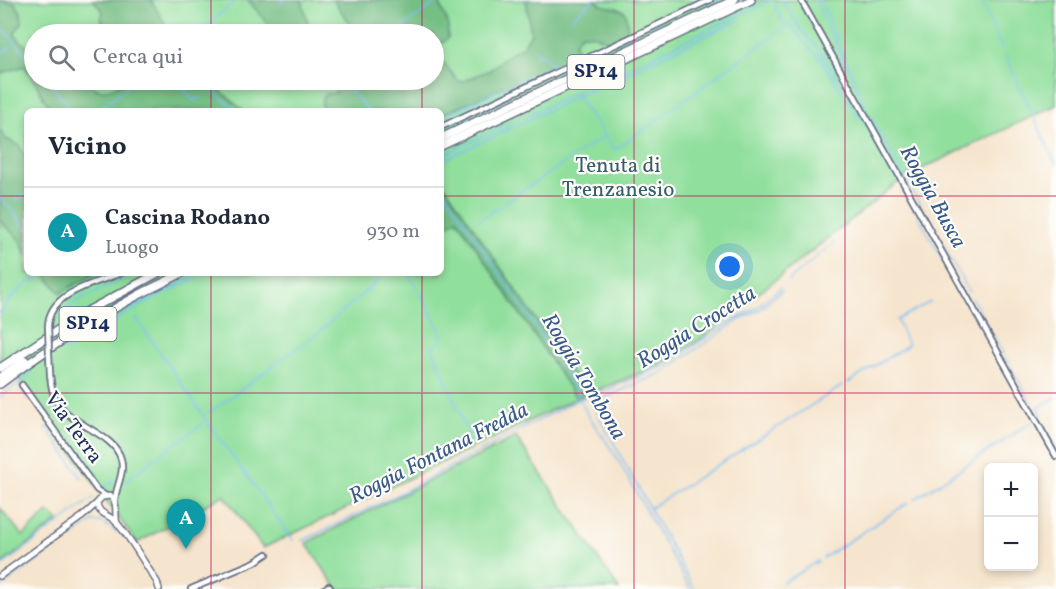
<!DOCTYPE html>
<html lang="it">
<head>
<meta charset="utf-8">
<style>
	body { margin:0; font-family:Vollkorn,serif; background:#f6f6f7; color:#1f2937 }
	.controls { position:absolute; right:18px; bottom:18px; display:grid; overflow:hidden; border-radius:9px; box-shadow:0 3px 9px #0003 }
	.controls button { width:54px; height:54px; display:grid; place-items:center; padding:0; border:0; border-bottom:2px solid #e0e1e3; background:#fff; color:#1f2937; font:30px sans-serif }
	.you { position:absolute; left:730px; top:267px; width:21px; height:21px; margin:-15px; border:4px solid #fff; border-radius:50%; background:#1a73e8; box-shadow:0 0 0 9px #1a73e833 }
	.badge { display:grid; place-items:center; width:39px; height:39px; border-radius:50%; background:#7c3aed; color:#fff; font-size:20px; font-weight:700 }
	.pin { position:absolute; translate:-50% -50px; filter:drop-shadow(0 2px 3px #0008) }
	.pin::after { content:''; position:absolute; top:32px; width:21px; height:18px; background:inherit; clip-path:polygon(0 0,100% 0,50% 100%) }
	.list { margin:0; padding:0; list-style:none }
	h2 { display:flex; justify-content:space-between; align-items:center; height:78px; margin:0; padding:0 24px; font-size:26px }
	h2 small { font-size:20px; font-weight:400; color:#747a83 }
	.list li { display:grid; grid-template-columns:39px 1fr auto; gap:18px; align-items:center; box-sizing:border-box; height:90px; padding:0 24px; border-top:2px solid #e0e1e3 }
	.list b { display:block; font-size:22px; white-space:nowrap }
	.list p { margin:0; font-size:20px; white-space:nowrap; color:#747a83 }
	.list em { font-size:20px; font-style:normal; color:#747a83 }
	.icon { flex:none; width:33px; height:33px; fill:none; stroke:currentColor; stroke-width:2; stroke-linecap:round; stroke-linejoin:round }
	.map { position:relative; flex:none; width:1056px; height:589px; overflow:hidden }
	.search { position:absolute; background:#fff; box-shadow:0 3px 9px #0003; left:24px; top:24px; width:420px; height:66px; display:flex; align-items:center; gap:15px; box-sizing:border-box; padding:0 21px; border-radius:33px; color:#747a83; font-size:22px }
	.panel { position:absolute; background:#fff; box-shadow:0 3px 9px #0003; left:24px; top:108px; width:420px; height:168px; border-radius:9px }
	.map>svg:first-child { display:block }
</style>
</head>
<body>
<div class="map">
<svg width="1056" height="589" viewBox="0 0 1056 589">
	<rect width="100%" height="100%" fill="#fdfcf7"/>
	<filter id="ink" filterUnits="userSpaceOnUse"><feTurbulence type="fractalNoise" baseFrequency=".0167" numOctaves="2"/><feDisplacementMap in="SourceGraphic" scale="12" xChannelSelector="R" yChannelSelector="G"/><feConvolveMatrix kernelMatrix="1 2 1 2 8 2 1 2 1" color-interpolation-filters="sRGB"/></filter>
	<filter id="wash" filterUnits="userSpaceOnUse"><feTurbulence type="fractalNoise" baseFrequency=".008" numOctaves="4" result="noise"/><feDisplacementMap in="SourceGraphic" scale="24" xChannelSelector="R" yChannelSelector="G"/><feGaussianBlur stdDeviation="1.35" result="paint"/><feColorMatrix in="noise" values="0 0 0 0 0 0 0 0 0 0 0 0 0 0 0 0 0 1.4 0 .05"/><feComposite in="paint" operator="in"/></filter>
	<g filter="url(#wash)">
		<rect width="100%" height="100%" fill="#f6e5ce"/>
		<path fill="#91df9d" stroke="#56877e" stroke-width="1.5" fill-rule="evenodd" d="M0,0H1056V105L905,177L702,338L671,358L648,370L575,399L263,548L224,495L137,543L17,376L0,373ZM34,34H434V80H34ZM27,111H441V273H27Z
			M516,437L619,589H337L306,543Z
			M0,508L23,536L48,512L59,521L0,565Z"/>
		<path fill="#74be84" stroke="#487671" stroke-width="1.5" d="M93,0H151L171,34H112L101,19L103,11Z
			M248,0H302L311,34H276Z
			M333,0H440L439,2L448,23V38L441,44L434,45V34H358Z
			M526,0H596C603,10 617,4 626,13L628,32L633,38L616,45L595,35L582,34L576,40L575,45L579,52L576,56L441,115V111H323C319,97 323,93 336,93L334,87L327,80H434V54L443,62L458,81H463L490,70L506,56L522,47L531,34Z
			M0,1L15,3L21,12L22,23L15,32V35L34,54V80H91L94,88C105,94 117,87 126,80H208L244,111H52C41,97 36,79 24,66L0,74Z
			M0,130L6,139L19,145L27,160V256L18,238L0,221Z
			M441,180L585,392L576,398L457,219L441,230Z
			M40,273H97L60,293L49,279Z"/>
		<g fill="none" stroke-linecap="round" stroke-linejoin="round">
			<path stroke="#7bbff2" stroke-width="1.5" d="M782,0L799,27L819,50L846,89
				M815,0L847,68
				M820,0L832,24L838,42L867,110
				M981,0L1002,49
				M280,3L284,0
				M774,3L784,24
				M572,18L593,0
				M0,24L34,65
				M197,34L236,0
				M393,34L440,0
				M614,41L701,0
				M534,49L536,53L544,56L552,64
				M1005,55L1056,164
				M0,56L10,47
				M47,80L73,111
				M177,80L193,100L202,97
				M340,80L369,111
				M201,81L237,111
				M574,93L615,150L789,24L812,51L818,55L854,110L867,124L915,210
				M96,111L136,80
				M870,115L969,292
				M441,117L551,66
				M441,123L553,71L552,66L555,64L561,67L571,62
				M441,132L721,0
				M441,156L771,0
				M441,161L739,20
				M441,187L561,364L588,415L614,453L690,589
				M0,197L27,229
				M15,202L27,193
				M918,216L1005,369
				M478,221L604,136
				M408,273L425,301L442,335V340L432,347L468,433L469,443
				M788,281L834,242
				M972,298L1056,447
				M130,308L199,273
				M0,316C9,294 28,282 49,273
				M61,318L70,306L78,300L135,273
				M136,318L207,421L293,540
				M66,350L132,310L206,273
				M848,383L908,345L897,320L930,302
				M18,384L29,401
				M0,397L32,373
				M593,403L661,373L739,320L759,310L782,290
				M209,413L320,331L383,276
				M1041,416L1039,407L1056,397
				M46,426L82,478
				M125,483L129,478L205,422
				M103,487L114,481
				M915,499L1032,422
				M650,508L842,386
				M302,541L397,495L579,399L590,397
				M823,558L908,503
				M0,567L93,498
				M782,583L818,561
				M0,588L92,522H102L117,533
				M694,589L596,411L590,397L662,367L719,329L756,308L780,288"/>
		</g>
	</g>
	<g filter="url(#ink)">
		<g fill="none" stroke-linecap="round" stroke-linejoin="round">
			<g stroke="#686f85" stroke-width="8">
				<path id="minor" d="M801,0L1056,456
					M441,127L710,0
					M48,326C49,292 94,284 121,273
					M49,354C50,368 49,382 54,396C67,426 114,432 121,459C125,473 116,486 115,500
					M22,385L97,490L106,496
					M191,589L255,562L267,554
					M324,589L329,586L331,589"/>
			</g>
			<g stroke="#686f85" stroke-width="8">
				<path id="tertiary" d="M117,523C114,513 119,502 110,496L102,497L97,503C98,515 109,514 116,522C131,538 144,563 157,582L159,589
					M0,576L83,516L97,503"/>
			</g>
			<g stroke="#686f85" stroke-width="10">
				<path id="trunk" d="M441,138L734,0
					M441,146L751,0
					M0,368L82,314L158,273
					M0,377L25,360
					M0,384C42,352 86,324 133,298C149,289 166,282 182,273"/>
			</g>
			<use href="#minor" stroke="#fff" stroke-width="4.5"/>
			<use href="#tertiary" stroke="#fff" stroke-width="5"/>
			<use href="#trunk" stroke="#fff" stroke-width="7"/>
			<g stroke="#686f85" stroke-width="8" stroke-linecap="butt">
				<path id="minor-bridge" d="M48,326L49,354"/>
			</g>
			<use href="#minor-bridge" stroke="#fff" stroke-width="4.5"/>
		</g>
	</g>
	<path fill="none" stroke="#c2185b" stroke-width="1.5" stroke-opacity="0.55" d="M211,0V34M422,0V34M634,0V589M845,0V589M211,80V111M422,80V111M0,196H27M441,196H1056M211,273V589M422,273V589M0,393H1056"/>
	<g text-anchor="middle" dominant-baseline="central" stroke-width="4.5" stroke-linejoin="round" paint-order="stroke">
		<g fill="#fdfcf7" stroke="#5f6c8c" stroke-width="1.5">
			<rect x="567.5" y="55" width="57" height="34" rx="4.5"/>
			<rect x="59.5" y="307" width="57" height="34" rx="4.5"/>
		</g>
		<g font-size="20" font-weight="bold" fill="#1b2f5e">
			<text x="596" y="72">SP14</text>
			<text x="88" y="324">SP14</text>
		</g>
		<g font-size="21" fill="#385b6e" stroke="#fdfcf7">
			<text x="618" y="166">Tenuta di<tspan x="618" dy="24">Trenzanesio</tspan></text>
		</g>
		<g font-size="21" fill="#1b2f5e" stroke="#fdfcf7">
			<text transform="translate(73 428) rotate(54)">Via Terra</text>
		</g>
		<g font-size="22" font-style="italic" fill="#385a8a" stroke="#fdfcf7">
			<text transform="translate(932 197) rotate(61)">Roggia Busca</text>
			<text transform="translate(697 328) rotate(-32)">Roggia Crocetta</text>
			<text transform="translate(583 377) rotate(59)">Roggia Tombona</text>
			<text transform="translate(439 454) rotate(-27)">Roggia Fontana Fredda</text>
		</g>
	</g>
</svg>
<div class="controls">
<button>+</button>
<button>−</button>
</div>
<div class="you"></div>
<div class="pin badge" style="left:186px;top:549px;background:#0f9aa8">A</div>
<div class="search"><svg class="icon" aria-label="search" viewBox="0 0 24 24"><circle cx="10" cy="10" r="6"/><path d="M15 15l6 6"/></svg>Cerca qui</div>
<section class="panel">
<h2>Vicino<small></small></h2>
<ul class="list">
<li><span class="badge" style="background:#0f9aa8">A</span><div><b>Cascina Rodano</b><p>Luogo</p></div><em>930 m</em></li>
</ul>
</section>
</div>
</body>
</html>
